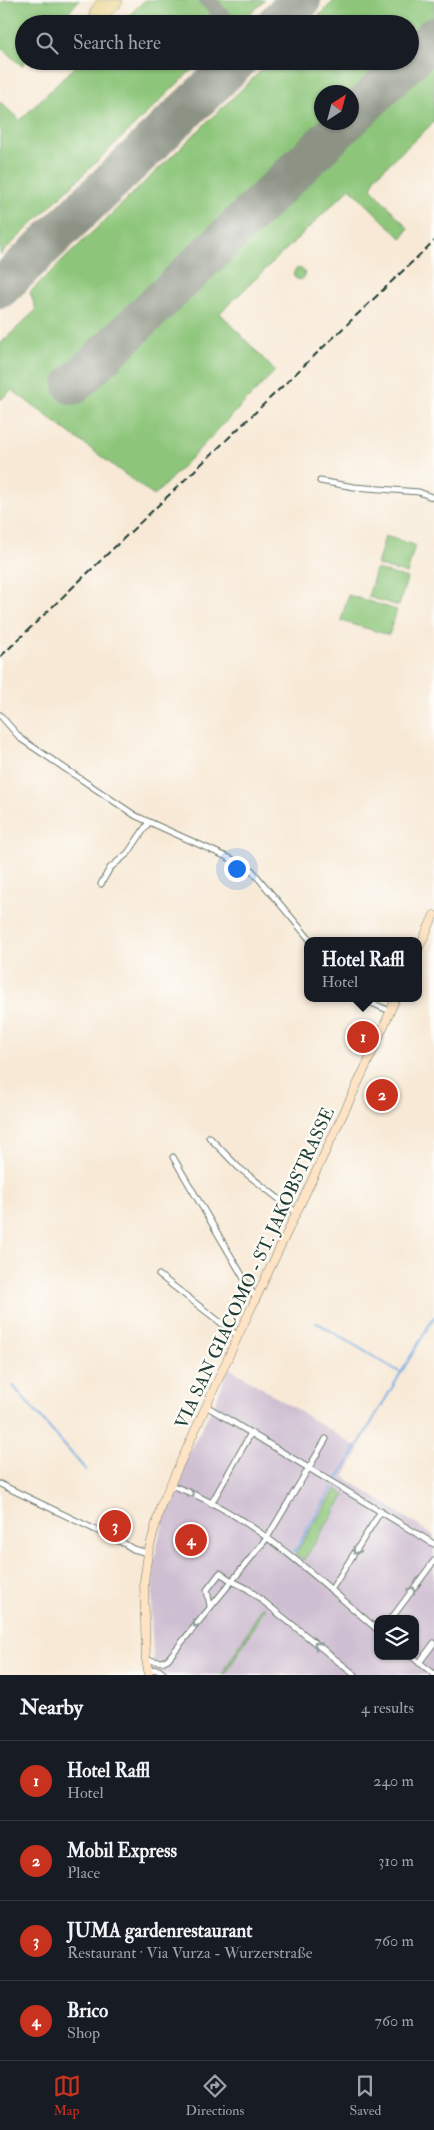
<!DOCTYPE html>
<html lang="en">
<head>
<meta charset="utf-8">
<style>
	body { margin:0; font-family:"IM FELL Double Pica",serif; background:#242831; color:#f1f3f6 }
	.controls { position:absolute; right:15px; bottom:15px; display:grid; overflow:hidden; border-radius:10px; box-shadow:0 1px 4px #0004 }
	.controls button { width:45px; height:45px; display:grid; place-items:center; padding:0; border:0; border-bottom:1px solid #363941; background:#171b24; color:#f1f3f6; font:25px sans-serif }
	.compass { position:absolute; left:314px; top:85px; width:45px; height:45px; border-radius:50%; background:#171b24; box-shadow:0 1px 4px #0004; rotate:36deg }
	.you { position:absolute; left:236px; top:868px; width:18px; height:18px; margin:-12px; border:4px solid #fff; border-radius:50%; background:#1a73e8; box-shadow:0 0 0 8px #1a73e833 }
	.badge { display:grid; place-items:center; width:32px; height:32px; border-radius:50%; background:#c8321e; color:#fff; font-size:16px; font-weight:700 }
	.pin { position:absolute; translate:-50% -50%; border:2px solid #fff; box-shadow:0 1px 5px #0006 }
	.popup { position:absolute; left:304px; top:937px; width:118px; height:65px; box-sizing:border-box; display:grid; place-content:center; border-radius:10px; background:#171b24; filter:drop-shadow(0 1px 4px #0005); font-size:16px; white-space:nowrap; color:#9ea1a6 }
	.popup b { font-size:19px; color:#f1f3f6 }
	.popup::after { content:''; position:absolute; left:50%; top:100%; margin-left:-10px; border:10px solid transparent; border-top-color:#171b24 }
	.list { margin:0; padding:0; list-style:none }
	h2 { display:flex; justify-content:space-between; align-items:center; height:65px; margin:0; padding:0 20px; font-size:21px }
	h2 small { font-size:16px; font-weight:400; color:#9ea1a6 }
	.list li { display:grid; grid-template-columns:32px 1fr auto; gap:15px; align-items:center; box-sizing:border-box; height:80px; padding:0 20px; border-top:1px solid #363941 }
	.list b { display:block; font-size:19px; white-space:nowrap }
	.list p { margin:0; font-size:16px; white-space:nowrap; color:#9ea1a6 }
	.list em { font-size:16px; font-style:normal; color:#9ea1a6 }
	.icon { flex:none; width:28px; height:28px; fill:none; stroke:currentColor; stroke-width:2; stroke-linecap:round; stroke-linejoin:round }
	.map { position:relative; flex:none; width:434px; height:1675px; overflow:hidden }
	.search { position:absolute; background:#171b24; box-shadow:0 1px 4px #0004; left:15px; right:15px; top:15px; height:55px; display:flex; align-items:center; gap:12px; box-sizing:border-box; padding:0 18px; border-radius:28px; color:#9ea1a6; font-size:19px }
	.sheet { height:385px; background:#171b24 }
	nav { display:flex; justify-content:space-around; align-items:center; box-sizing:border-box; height:70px; border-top:1px solid #363941; background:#171b24; font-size:14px; color:#9ea1a6 }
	nav a { display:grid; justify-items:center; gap:2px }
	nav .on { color:#c8321e }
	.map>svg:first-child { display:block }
</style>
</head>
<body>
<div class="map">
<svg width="434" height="1675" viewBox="0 0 434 1675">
	<rect width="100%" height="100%" fill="#fdfcf7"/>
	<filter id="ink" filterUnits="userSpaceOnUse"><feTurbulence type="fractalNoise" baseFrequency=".02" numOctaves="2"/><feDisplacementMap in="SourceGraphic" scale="10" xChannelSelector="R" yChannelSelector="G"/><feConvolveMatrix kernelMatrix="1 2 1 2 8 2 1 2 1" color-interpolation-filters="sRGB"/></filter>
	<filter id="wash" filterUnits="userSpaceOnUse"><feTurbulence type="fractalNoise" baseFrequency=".0096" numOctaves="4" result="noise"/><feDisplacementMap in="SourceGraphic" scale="20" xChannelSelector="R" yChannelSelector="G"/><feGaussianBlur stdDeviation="1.12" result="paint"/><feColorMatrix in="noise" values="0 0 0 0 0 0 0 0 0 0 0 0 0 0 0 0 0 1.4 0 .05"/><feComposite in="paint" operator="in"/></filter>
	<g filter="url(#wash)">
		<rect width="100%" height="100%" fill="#f8e9d6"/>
		<path fill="#cebed1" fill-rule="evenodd" d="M228,1367L360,1449L344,1477L434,1536V1675H155L151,1624L154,1563L158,1540L180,1469L217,1399ZM378,1619H415V1656H378Z"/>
		<path fill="#8dc67a" stroke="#568257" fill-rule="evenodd" d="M4,0H79L59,24H24V61H26L22,66L0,47V4Z
			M145,0H265L240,24H120Z
			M335,0H434V122L376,176L371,188L408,228L402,239L350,188L220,313L275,371L154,496L12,390L0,400V344L36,310L30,292L271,61H410V24H310ZM322,92H352V122H322Z
			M81,61H201L0,255V102L20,120Z
			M293.5 274a5.5 5.5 0 1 1 11 0a5.5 5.5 0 1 1-11 0Z
			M385,536L415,545L407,574L377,565Z
			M376,569L407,578L399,606L368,597Z
			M348,595L397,610L389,635L341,621Z
			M336,1489L345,1495L304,1560L295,1554Z
			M263,1606L265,1608L225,1675H222Z"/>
		<path fill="#eeda9e" stroke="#868c69" d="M97,0H123C121,9 108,20 98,21C87,16 90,7 97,0Z"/>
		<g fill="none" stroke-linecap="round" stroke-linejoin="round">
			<path stroke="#73abe3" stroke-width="2" d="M316,1322L401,1373
				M13,1386L86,1470
				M338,1479L434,1317
				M294,1552L333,1487"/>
			<path stroke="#8c9385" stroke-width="16" d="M207,0L230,24"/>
			<path stroke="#8c9385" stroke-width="40" d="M276,24L301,0
				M410,60L434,37
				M352,117L409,61
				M0,288L237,61
				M73,385L346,122"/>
		</g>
	</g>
	<g filter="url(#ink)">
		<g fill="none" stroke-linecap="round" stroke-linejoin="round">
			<g stroke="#6b796d" stroke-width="7">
				<path id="street" d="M320,481L354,487L419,492L434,498
					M0,715L21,739L136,816L249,867L311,941
					M101,884L110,868L128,853L149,822
					M360,998L390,1011
					M209,1137L238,1167L297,1213
					M173,1157L256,1299
					M159,1275L238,1336
					M206,1406L434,1544
					M0,1484L125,1544L133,1549L148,1553
					M170,1485C250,1512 314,1576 378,1630
					M211,1504L251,1433
					M331,1590L381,1511
					M210,1606L207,1590L220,1573L232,1581L267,1538L326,1439
					M391,1619L434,1561
					M411,1656L434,1674
					M146,1660L162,1662L168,1659L232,1581L248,1589L355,1675
					M419,1663L434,1643
					M148,1669L159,1670L165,1675"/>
			</g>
			<g stroke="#6b796d" stroke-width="9">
				<path id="secondary" d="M418,950L434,915
					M149,1675L146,1660L144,1581L148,1553L161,1505L238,1336L373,1051L396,998"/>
			</g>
			<use href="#street" stroke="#fff" stroke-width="5"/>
			<use href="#secondary" stroke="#fee4c5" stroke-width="8"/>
			<path stroke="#1f3d34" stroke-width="2" stroke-dasharray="8 4" stroke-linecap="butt" d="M0,657L434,241"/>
		</g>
		<defs><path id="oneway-chevron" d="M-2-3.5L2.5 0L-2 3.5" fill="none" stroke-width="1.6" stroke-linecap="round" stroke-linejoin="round" transform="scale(1.25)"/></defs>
		<g stroke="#8f9e9a">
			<use href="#oneway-chevron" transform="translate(191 1494) rotate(26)"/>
			<use href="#oneway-chevron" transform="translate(356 1551) rotate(123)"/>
			<use href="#oneway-chevron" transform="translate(412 1590) rotate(-53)"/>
			<use href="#oneway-chevron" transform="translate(196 1624) rotate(129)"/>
			<use href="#oneway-chevron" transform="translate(317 1645) rotate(-141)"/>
		</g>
	</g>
	<g text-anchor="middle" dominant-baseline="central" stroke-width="4.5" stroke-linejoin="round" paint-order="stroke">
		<g font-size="18" fill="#1f3d34" stroke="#fdfcf7">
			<text transform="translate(255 1268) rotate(-65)">VIA SAN GIACOMO - ST. JAKOBSTRASSE</text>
		</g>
	</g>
</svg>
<div class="controls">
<button><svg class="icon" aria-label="layers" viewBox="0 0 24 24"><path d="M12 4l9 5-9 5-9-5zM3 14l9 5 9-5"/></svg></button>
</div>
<svg class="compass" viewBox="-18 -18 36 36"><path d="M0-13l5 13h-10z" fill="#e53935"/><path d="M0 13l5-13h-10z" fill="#9ea1a6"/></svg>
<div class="you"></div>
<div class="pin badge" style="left:363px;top:1037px">1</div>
<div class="popup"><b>Hotel Raffl</b>Hotel</div>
<div class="pin badge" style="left:382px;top:1095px">2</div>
<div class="pin badge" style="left:115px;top:1526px">3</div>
<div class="pin badge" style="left:191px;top:1540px">4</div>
<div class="search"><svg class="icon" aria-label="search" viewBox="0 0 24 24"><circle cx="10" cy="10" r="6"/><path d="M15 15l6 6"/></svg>Search here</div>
</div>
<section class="sheet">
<h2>Nearby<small>4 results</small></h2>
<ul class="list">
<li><span class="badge">1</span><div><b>Hotel Raffl</b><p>Hotel</p></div><em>240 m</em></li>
<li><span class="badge">2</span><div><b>Mobil Express</b><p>Place</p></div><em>310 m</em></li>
<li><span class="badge">3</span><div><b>JUMA gardenrestaurant</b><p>Restaurant · Via Vurza - Wurzerstraße</p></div><em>760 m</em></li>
<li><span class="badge">4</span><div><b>Brico</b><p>Shop</p></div><em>760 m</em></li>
</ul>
</section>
<nav>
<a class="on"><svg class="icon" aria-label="map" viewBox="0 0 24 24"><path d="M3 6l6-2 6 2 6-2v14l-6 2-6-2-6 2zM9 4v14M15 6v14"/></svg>Map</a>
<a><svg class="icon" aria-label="directions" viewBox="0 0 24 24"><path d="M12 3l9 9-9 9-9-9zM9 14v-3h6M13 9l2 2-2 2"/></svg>Directions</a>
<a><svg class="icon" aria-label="saved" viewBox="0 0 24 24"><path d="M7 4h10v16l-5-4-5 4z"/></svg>Saved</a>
</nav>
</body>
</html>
